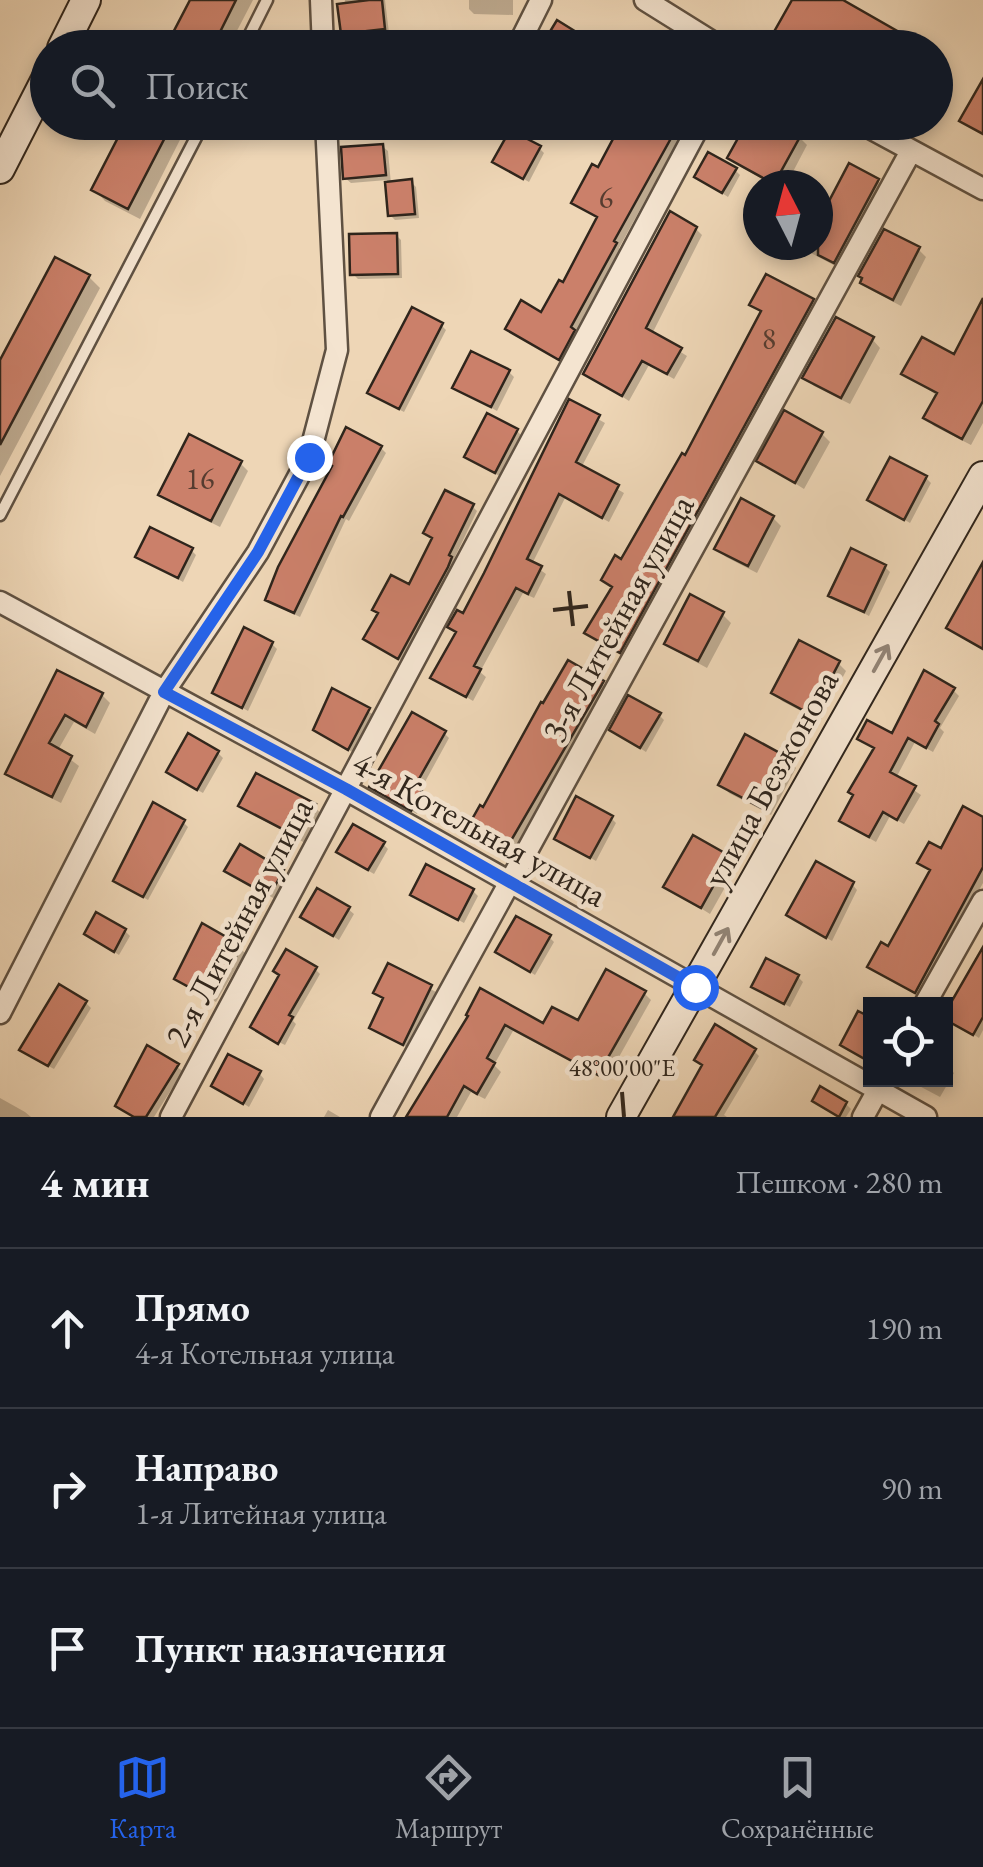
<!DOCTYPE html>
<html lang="ru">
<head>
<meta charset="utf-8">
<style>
	body { margin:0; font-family:"EB Garamond",serif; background:#242831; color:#f1f3f6 }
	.controls { position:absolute; right:30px; bottom:30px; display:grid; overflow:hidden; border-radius:0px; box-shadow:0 5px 15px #0003 }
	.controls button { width:90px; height:90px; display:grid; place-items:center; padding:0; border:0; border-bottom:2px solid #363941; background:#171b24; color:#f1f3f6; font:50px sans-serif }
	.compass { position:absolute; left:743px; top:170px; width:90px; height:90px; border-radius:50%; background:#171b24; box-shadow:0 5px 15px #0003; rotate:354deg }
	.stop { position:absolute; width:30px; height:30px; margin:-22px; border:8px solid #2563eb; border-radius:50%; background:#fff }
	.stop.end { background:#2563eb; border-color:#fff; box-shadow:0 2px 10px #0008 }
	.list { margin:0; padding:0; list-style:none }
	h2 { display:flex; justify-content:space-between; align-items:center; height:130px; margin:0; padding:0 40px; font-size:42px }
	h2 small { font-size:32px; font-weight:400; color:#9ea1a6 }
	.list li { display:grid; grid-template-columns:65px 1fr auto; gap:30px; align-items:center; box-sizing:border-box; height:160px; padding:0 40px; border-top:2px solid #363941 }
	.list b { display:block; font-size:38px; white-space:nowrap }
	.list p { margin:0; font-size:32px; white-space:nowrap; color:#9ea1a6 }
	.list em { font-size:32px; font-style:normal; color:#9ea1a6 }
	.icon { flex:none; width:55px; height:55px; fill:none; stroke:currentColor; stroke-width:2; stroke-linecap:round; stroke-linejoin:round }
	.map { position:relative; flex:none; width:983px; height:1117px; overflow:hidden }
	.search { position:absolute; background:#171b24; box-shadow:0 5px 15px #0003; left:30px; right:30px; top:30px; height:110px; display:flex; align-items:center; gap:25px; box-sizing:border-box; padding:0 35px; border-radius:55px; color:#9ea1a6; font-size:38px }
	.sheet { height:610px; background:#171b24 }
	nav { display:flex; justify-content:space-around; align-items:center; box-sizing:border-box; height:140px; border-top:2px solid #363941; background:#171b24; font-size:28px; color:#9ea1a6 }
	nav a { display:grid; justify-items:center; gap:5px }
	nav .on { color:#2563eb }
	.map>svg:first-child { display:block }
</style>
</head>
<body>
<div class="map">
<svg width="983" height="1117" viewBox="0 0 983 1117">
	<rect width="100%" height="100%" fill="#eed6b6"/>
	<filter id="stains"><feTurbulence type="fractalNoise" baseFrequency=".002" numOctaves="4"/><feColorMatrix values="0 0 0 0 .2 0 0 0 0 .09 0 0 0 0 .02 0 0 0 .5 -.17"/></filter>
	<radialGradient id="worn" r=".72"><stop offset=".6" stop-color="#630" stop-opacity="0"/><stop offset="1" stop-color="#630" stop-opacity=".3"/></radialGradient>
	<path fill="#0003" d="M192,0H253L228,48H168Z
		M345,0H385L389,33L349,38L343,32Z
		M469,0H513V15L474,14L469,9Z
		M129,122H189L140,219L105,201L94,189Z
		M624,122H688L619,248L621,251L576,334L579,338L565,364L508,328L542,315L564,285L599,218L574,202L599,171Z
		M799,137L807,145L786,185H773L739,166L730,158Z
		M382,146L388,151L391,184L411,182L416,187L419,218L395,220L390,215L387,180L351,183L345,178Z
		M539,148L544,153L529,182L495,162Z
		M735,170L740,175L728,197L697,177Z
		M878,181L885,188L841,269L796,245H818V219L821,221Z
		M696,229L702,235L652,334L687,356L674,379L649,365L629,401L586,373Z
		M396,235L401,240L402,278L358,279L353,274Z
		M918,249L926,257L901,306L871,290L863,282Z
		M89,277L100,288L0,476V366Z
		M812,301L819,307L626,658L588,632L614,588L604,580L622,562L686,459L763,313L753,305Z
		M983,303V423L971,445L934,426L926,418L938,396L905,374L955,357Z
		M441,325L446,330L404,412L375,397L370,392Z
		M872,339L880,348L850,404L814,386L805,377Z
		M509,372L514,377L497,411L455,387Z
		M570,403L605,423L581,468L624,493L609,522L565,498L532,564L546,574L534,598L523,593L480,672L486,677L473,701L433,677L457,634L450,627L464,616Z
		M517,431L522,436L501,477L467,457Z
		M822,434L830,442L804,489L759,461Z
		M381,448L386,453L349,521L346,519L300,617L273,604L268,599Z
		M240,463L248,471L220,527L170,502L162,494Z
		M926,478L931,483L910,523L870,499Z
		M472,506L477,511L453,561L455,564L403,662L371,644L366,639L410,588L434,539L426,533Z
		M773,518L781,526L757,573L726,557L717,549Z
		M191,550L196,555L183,582L138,556Z
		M885,567L890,572L869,616L831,595Z
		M722,614L731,623L707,668L676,651L667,643Z
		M272,644L277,649L248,711L215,692Z
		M838,663L846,671L820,721L782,701L774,693Z
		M568,664L608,688L511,854L474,834L484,810Z
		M58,673L102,695L110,703L95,734L74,722L58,750L79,766L61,803L17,781L8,773Z
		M953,690L959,696L940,728L944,732L933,752L915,742L896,778L921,795L904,824L890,816L876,842L848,826L842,820L875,750L860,738L893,736Z
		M333,691L374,715L354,753L316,730Z
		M659,715L664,720L646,752L612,730Z
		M444,733L449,738L420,791L426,797L417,814L377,792Z
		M218,753L223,758L203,793L174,777Z
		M788,760L796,768L771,815L729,793L721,784Z
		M242,805L314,806L322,815L307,844L250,813Z
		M611,818L616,823L596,861L557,838Z
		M983,820V883L921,997L870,967L889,950L932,872L921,863L942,852Z
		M183,822L188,827L148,900L116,881Z
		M383,844L388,849L374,874L345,857Z
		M729,858L737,866L710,914L667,887Z
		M283,872L288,877L275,899L232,875Z
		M852,884L857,890L832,941L794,919Z
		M473,891L478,896L464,923L413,895Z
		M348,909L354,914L339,940L303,917Z
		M125,931L130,936L119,955L87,934Z
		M549,937L554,942L535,975L498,952Z
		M240,948L245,953L216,1002L177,979Z
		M983,953V1030L979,1038L946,1016Z
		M389,967L436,992L408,1048L372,1027L385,1000L376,993Z
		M315,969L320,974L293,1021L296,1024L285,1045L258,1032L253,1027Z
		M798,977L803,982L790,1007L759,991Z
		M644,993L651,1000L606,1080L513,1031L494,1065L501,1072L485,1099L471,1092L457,1117H409L471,1016L544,1026L579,1024Z
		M86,1003L91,1008L54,1069L27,1054Z
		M148,1048L183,1071L154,1117H134L118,1106Z
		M754,1051L759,1056L724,1115L727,1117H676Z
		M946,1066L954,1073L940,1097L908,1080H946Z
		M259,1073L264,1079L249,1107L214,1085Z
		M0,1098L25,1112L31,1117H0Z
		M846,1104L851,1109L846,1117H839L820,1106Z
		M328,1110L340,1117H324Z"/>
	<path fill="#cb806a" stroke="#2f251c" stroke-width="2.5" d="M190,0H236L212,48H165Z
		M369,0H382L385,29L341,34L337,4Z
		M792,0H843L927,48H806L775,30Z
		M557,20L602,48H540Z
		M983,79V134L959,121Z
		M126,122H173L128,209L91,190Z
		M622,122H680L614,241L617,243L571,327L575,330L559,360L505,329L521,300L541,312L559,280L563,282L597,217L571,203L592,164L598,167Z
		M747,122H778L801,135L774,184L727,158Z
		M510,130L541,146L523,179L492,162Z
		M383,144L386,175L343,179L341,147Z
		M708,152L737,168L722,193L694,177Z
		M849,163L879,179L834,263L818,255V222Z
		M412,179L415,214L388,216L385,182Z
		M670,211L697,227L646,328L682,348L667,374L642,361L622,396L583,374Z
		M884,229L920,247L893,300L860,283L862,278L858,276Z
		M397,233L398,274L350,275L349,234Z
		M55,257L90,275L0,445V360Z
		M766,274L814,299L620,653L584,633L612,587L601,580L615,555L621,559L682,453L685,455L761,311L749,305Z
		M983,298V401L962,439L923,418L937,393L901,374L922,337L954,354Z
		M412,307L443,323L399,409L367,393Z
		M836,317L874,337L841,398L802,378Z
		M471,351L510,370L491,407L452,388Z
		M569,399L600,415L576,462L619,485L602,518L559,494L527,559L542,566L528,594L516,588L474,666L481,669L466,697L430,678L456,632L447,627L457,610L463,613L484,573Z
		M784,410L823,432L795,483L756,461Z
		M487,413L518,429L495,473L464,457Z
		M346,427L382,446L343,517L341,516L294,613L265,600L278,567L332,466L328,464Z
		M189,434L242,461L211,521L158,495Z
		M890,457L927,476L904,520L867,500Z
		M445,490L474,504L449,555L452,557L448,567L398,659L363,639L378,613L372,610L391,575L409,584L432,538L423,533Z
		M741,498L774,516L748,566L714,549Z
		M150,527L193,548L178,578L135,557Z
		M851,548L886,565L864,612L828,596Z
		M983,562V649L946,628Z
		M690,594L724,612L698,661L664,644Z
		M244,627L273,642L242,708L212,693Z
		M799,640L840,661L812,715L771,693Z
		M568,660L604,681L505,851L466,830L480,805L483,807L541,702L543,703Z
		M57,670L103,693L86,727L65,715L49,743L72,756L52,797L5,774Z
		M924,670L955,688L935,721L939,724L926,748L908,738L890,772L916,786L897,820L883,812L869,837L839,821L853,795L848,792L874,748L857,739L867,720L892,733Z
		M332,688L370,708L348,750L313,730Z
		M628,695L661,713L640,748L609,730Z
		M412,712L446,731L415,786L422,790L411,811L369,787Z
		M188,733L219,751L197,790L166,772Z
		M745,734L789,758L762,808L718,785Z
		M256,773L316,804L298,837L238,806Z
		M576,796L613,816L590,858L554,839Z
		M153,802L185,820L143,897L113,881Z
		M963,806L983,817V867L915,993L867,967L881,942L888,946L930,870L917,863L929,842L941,848Z
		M353,824L385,842L368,870L336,852Z
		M693,835L730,856L701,908L663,887Z
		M240,844L284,870L269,896L224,871Z
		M816,861L854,882L826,938L786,915Z
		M426,864L474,889L458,920L410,895Z
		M317,888L350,907L333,936L300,917Z
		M96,912L126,929L114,952L84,934Z
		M516,916L551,935L530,972L495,952Z
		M202,923L242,946L211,999L174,979Z
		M983,947V1017L973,1035L946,1020V1011Z
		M286,949L317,967L289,1015L293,1017L278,1044L250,1027L279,975L273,971Z
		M766,958L799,975L784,1004L751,987Z
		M388,963L432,985L403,1045L369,1028L383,998L373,993Z
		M606,969L646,991L598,1075L505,1025L487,1058L495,1063L477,1094L464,1086L447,1117H406L468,1016L466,1015L480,988L543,1023L552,1007L578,1020Z
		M59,984L87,1001L48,1066L19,1050Z
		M858,1011L870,1017V1062L840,1045Z
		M715,1024L756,1049L715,1117H673L702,1065L694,1060Z
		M147,1045L179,1064L146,1117H134L115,1106Z
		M228,1054L261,1071L243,1104L211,1086Z
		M820,1086L847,1102L839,1117L812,1101Z"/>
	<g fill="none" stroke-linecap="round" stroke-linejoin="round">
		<g stroke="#5f5142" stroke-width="15">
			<path id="lane" d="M243,48L267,0
				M0,515L204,122"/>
		</g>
		<g stroke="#5f5142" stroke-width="25">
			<path id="street" d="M321,0L323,48
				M645,0L722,48
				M517,48L541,0
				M859,122L983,189
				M0,602L345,789L926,1117
				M925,1004L983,901
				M0,1013L164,692L258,552L309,457L337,350L326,122
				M171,1117L701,122
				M381,1117L911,151
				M863,1117L883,1081"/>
		</g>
		<g stroke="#2f251c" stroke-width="32">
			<path id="secondary" d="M62,48L86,0
				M0,169L48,75
				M621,1117L983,476"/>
		</g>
		<use href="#lane" stroke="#f4e4d0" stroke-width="10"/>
		<use href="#street" stroke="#f4e4d0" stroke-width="20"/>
		<use href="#secondary" stroke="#f4e4d0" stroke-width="28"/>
	</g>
	<defs><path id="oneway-shaft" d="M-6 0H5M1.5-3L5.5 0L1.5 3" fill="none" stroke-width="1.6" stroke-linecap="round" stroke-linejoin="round" transform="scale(2.5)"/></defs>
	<g stroke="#928476">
		<use href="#oneway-shaft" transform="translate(881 658) rotate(-61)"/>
		<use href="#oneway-shaft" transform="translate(721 941) rotate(-61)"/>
	</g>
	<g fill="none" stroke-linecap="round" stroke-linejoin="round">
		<path stroke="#2563eb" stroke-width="12" d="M309,457L258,552L164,692L346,789L695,987"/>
	</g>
	<path fill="none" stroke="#2f251c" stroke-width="4" d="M569,591L573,626M553,610L588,606M622,1092L624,1117"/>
	<g text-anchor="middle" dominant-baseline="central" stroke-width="9" stroke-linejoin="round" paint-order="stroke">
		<g font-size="30" fill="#563c30">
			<text x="606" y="197">6</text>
			<text x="769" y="338">8</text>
			<text x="200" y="478">16</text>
		</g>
		<g font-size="35" fill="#2f251c" stroke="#f4e4d0">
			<text transform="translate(617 618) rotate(-61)">3-я Литейная улица</text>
			<text transform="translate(770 778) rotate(-61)">улица Безжонова</text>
			<text transform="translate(480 828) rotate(29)">4-я Котельная улица</text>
			<text transform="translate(238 922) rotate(-62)">2-я Литейная улица</text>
		</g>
	</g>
	<g font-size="25" text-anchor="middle" fill="#2f251c" stroke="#f4e4d0" stroke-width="9" stroke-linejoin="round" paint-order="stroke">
		<text x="622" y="1076">48°00'00"E</text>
	</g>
	<rect width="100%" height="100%" filter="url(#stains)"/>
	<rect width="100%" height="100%" fill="url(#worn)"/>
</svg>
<div class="controls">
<button><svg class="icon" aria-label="locate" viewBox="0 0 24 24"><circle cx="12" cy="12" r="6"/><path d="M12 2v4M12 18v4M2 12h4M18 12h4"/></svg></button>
</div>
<svg class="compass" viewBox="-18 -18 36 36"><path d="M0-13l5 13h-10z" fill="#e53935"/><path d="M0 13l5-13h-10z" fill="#9ea1a6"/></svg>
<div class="stop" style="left:695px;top:987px"></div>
<div class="stop end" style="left:309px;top:457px"></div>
<div class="search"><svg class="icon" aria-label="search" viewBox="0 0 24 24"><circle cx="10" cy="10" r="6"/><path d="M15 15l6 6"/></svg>Поиск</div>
</div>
<section class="sheet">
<h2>4 мин<small>Пешком · 280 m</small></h2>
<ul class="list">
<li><svg class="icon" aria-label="ahead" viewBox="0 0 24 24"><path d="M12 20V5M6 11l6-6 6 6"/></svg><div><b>Прямо</b><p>4-я Котельная улица</p></div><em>190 m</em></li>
<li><svg class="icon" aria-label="right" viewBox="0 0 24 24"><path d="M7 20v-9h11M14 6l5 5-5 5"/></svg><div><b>Направо</b><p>1-я Литейная улица</p></div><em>90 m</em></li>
<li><svg class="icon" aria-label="arrive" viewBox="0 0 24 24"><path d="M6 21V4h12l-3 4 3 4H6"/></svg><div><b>Пункт назначения</b></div></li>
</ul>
</section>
<nav>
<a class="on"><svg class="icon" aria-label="map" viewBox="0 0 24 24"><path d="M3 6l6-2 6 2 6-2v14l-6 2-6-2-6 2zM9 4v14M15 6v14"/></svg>Карта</a>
<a><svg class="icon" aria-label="directions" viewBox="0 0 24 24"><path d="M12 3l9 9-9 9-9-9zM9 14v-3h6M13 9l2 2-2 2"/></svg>Маршрут</a>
<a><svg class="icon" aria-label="saved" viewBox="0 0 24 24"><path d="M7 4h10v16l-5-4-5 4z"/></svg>Сохранённые</a>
</nav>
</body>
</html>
